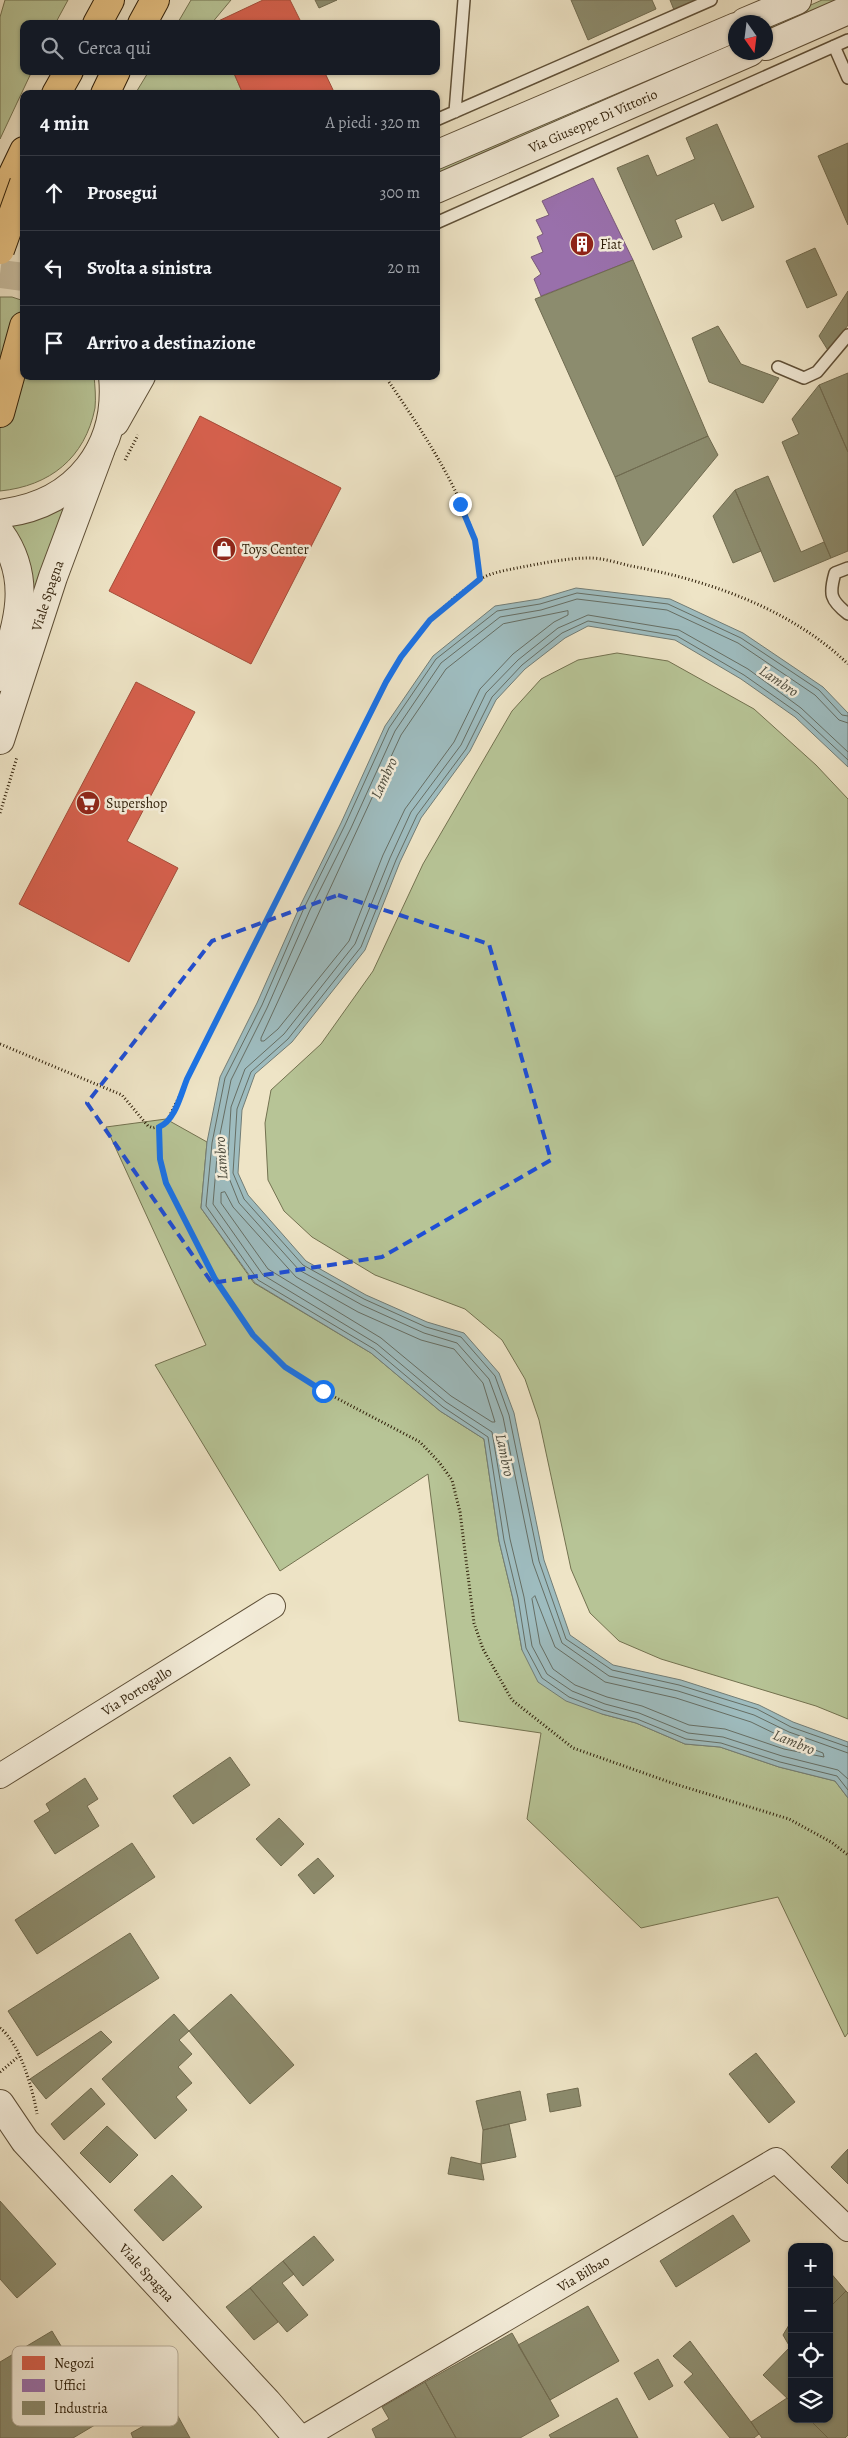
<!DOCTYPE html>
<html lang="it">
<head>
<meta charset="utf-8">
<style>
	body { margin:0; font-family:Alegreya,serif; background:#242831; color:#f1f3f6 }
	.controls { position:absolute; right:15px; bottom:15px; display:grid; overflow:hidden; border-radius:10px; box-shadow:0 1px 4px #0004 }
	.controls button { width:45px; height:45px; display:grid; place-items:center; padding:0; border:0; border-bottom:1px solid #363941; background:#171b24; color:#f1f3f6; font:25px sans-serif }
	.compass { position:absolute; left:728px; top:15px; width:45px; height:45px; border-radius:50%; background:#171b24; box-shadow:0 1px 4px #0004; rotate:166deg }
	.stop { position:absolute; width:15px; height:15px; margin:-11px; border:4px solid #1a73e8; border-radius:50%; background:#fff }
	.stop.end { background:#1a73e8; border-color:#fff; box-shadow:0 1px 5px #0008 }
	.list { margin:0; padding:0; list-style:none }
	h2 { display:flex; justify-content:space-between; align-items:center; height:65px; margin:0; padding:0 20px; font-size:21px }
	h2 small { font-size:16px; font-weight:400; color:#9ea1a6 }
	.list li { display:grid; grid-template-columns:32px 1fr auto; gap:15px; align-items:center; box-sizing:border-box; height:75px; padding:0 20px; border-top:1px solid #363941 }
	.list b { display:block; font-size:19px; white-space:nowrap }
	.list em { font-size:16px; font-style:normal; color:#9ea1a6 }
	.icon { flex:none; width:28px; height:28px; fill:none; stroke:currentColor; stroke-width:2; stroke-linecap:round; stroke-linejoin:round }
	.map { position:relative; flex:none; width:848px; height:2438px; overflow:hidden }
	.search { position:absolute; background:#171b24; box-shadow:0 1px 4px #0004; left:20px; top:20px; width:420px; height:55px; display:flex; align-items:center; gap:12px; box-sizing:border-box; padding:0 18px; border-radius:10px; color:#9ea1a6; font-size:19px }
	.panel { position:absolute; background:#171b24; box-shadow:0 1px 4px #0004; left:20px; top:90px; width:420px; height:290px; border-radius:10px }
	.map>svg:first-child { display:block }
</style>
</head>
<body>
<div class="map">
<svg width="848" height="2438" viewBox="0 0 848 2438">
	<rect width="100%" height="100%" fill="#eee4c6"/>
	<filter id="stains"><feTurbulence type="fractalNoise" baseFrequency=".004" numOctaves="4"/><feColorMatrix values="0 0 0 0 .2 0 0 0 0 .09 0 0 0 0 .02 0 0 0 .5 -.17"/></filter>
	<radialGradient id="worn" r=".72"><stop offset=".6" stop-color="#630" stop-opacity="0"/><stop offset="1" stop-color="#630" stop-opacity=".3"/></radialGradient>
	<path fill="#b7c496" stroke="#737250" d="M5,0H68L55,24H24V71H32L0,139V17Z
		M191,0H231L211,24H177Z
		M822,0H838L766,32V25Z
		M735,38V45L436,175V169Z
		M149,71H233L243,94H135Z
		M0,297H12L24,301V376H94C95,386 96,398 95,408C85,458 50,486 0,491Z
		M74,496L29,606C36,569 28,551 9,521Z
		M617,653L668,661L754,709L816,765L848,799V1719L816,1706L661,1659L619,1641L590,1613L571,1569L539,1420L525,1379L502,1340L465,1309L375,1275L312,1237L284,1211L268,1180L265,1123L271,1090L321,1044L373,971L423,864L512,711L541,679L578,660Z
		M166,1119L207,1142L201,1208L254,1283L371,1353L440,1411L484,1439L499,1541L513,1599L522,1650L602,1714L636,1723L685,1744L720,1747L779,1767L835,1781L848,1798V2033L845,2037L778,1897L641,1928L527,1819L541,1733L459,1721L428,1474L280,1571L155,1365L206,1345L106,1127Z"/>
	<path fill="#9ebcbf" stroke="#727d76" d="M576,588L670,599L743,633L823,687L848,713V767L795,717L741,679L675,640L588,626L565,638L525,669L496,700L470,751L421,818L400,862L365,950L292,1042L255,1074L242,1110L238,1173L248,1195L306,1261L366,1295L427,1322L464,1333L499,1373L514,1413L544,1560L570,1635L613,1665L681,1680L759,1705L793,1722L848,1742V1798L835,1781L779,1767L720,1747L685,1744L636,1723L602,1714L566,1701L538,1682L522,1650L513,1599L499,1541L484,1439L440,1411L371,1353L255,1283L201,1208L207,1142L220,1077L257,1003L300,906L341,823L385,726L433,656L495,606L539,599Z"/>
	<path fill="#d6604d" stroke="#a44c39" d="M263,0H290L302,24H212Z
		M233,71H324L335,94H243Z
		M200,416L341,488L251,664L109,591Z
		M136,682L195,712L127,841L178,868L129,962L19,904Z"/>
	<path fill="#9970ab" stroke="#79587a" d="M593,178L633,260L541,296L534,279L541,274L531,257L543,252L537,237L543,234L536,220L549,215L542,201Z"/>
	<path fill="#8c8c6e" stroke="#706b50" d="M315,0H337L319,8Z
		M571,0H652L656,9L588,40Z
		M670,0H696L674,10Z
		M717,124L754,207L722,221L714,203L675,220L682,237L653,250L617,168L648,155L657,176L695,159L686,138Z
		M848,143V225L818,156Z
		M815,248L837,295L807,308L786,261Z
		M633,260L708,436L615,477L535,299Z
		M848,291V325L829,352L819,336Z
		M718,326L741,364L779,378L763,403L709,382L692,338Z
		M848,373V452L819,385Z
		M819,385L848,452V551L831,558L782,442L799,434L792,419Z
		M708,436L718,455L643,546L615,477Z
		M768,476L801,552L824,542L831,558L774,582L735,490Z
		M735,490L761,551L733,563L713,516Z
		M230,1757L250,1785L193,1824L173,1796Z
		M85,1778L98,1799L87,1806L99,1826L55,1854L34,1821L50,1811L46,1804Z
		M279,1818L304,1844L281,1866L256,1839Z
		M132,1843L155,1877L37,1954L15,1920Z
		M318,1858L334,1876L314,1894L298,1875Z
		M130,1933L159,1978L37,2056L8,2011Z
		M231,1994L294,2065L250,2104L189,2031Z
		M174,2014L189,2031L179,2040L192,2054L178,2067L192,2083L176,2097L187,2110L155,2139L102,2079Z
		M101,2031L112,2042L46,2099L30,2079Z
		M756,2053L795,2102L769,2123L729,2074Z
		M91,2088L105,2104L64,2140L51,2124Z
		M578,2088L581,2106L550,2112L547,2094Z
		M520,2091L526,2120L483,2130L476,2101Z
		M509,2124L516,2157L481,2164L483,2130Z
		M107,2126L138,2155L110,2183L80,2153Z
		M848,2149V2184L831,2167Z
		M451,2157L481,2164L484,2180L448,2174Z
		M172,2175L202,2207L163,2241L134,2210Z
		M0,2201L56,2264L17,2298L0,2279Z
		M733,2215L750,2241L676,2287L660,2261Z
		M314,2236L334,2260L303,2286L283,2261Z
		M283,2261L294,2274L282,2283L308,2315L287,2332L250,2288Z
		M829,2271L846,2291L829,2308Z
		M250,2288L278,2322L254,2340L226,2307Z
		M846,2291L848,2293V2435L845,2438H828L809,2419H829V2308Z
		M588,2306L619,2361L550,2400L518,2345Z
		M792,2320V2345L790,2347L783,2335Z
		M52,2331L105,2419L73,2438H0V2362Z
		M512,2333L559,2416L520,2438H456L425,2382Z
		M690,2341L751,2422L759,2434L754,2438H730L684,2382L693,2374L673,2356Z
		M792,2345V2403L763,2375Z
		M658,2359L673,2386L649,2400L634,2373Z
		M425,2382L456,2438H376L372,2429L389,2419L382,2407Z
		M617,2398L638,2438H551L549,2435Z
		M787,2398L792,2403V2419H809L828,2438H762L751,2422Z
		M174,2409L190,2438H133L131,2433Z"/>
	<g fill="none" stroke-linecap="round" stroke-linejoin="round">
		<path stroke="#666e64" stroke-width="1" d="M568,611V615L554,622L513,654L480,689L454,742L405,809L383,855L349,941L278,1029L264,1041H261V1038L401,735L446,669L503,624Z
			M848,716L842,715L819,690L741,638L668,604L577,593L540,604L497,611L436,659L389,728L345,825L304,908L262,1005L225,1078L212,1143L206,1206L258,1280L374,1349L443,1407L488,1437L504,1540L518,1598L526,1648L542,1678L569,1697L603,1710L637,1719L686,1739L721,1743L780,1762L837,1776L848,1790
			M848,723L839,720L815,695L738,643L667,610L577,599L541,610L500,617L441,663L395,731L351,828L310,910L267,1008L231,1080L218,1144L213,1204L263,1275L377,1344L446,1402L492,1432L510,1539L524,1597L532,1646L547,1674L572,1691L605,1704L639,1713L688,1733L723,1737L782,1756L838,1770L848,1779
			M848,752L801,708L748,669L679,630L588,615L558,628L518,660L486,693L461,745L411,812L390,858L355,944L284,1034L245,1069L231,1107L227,1173L239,1203L299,1270L362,1305L424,1333L457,1343L489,1379L503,1417L533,1563L562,1643L609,1676L678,1691L754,1715L789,1732L848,1753
			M848,760L798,713L744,675L677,636L588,621L562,633L522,665L492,697L466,749L417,815L396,860L361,947L288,1039L251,1072L237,1109L233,1173L244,1199L303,1265L364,1299L426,1327L461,1337L495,1376L509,1415L539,1561L566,1639L612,1670L679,1685L757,1709L791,1727L848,1747
			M225,1192L233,1207L296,1277L358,1312L421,1340L454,1349L483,1383L495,1422H492L451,1396L381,1338L268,1269L221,1203V1193Z
			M535,1596L555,1647L605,1682L676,1698L751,1722L786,1739L823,1753L824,1757L784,1749L725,1729L689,1725L642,1706L607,1697L575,1685L553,1669L540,1644L532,1599Z"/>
		<path stroke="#c8bda0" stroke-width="28" stroke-dasharray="28 14" stroke-linecap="butt" d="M0,274L24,277"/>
		<g stroke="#5f5038" stroke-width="14">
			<path id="service" d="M834,46L848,78
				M455,112L464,0
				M436,120L711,0
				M436,223L848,40
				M778,367L804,378L817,372L848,335
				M848,568L835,573C829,594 830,600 848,614"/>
		</g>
		<g stroke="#5f5038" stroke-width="26">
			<g id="minor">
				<path id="s1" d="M0,1776L273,1606"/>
				<path id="s2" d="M303,2438L776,2160L848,2229"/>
			</g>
		</g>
		<g stroke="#5f5038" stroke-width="30">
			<g id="tertiary">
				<path d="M745,22L797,0"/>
				<path d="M766,46L848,10"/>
				<path d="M436,155L736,27"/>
				<path id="s3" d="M436,189L750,52"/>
				<path d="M115,422L141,376"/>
				<path d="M5,513C77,503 120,448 113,376"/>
				<path d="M0,677C17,627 34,580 0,533"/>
				<path id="s4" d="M0,740L53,577L100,451"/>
				<path id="s5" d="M0,2104L25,2141L267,2402L298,2438"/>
			</g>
		</g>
		<g stroke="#2f1f09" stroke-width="30">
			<path id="motorway" d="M97,24L110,0
				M142,24L155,0
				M56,94L69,71
				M105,94L116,71
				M0,201L24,151
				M0,413L24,326"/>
		</g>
		<path stroke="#2f1f09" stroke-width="3" stroke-dasharray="1 2.5" stroke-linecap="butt" d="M389,382C421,429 459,486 475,541C478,553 479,566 480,579
			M125,460L138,435
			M0,813L17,757
			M0,1044L122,1095L148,1126L153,1128L165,1125L386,682C410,642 439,605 479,580C491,572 508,570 522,567C544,563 567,558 590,558C603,558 618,563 631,566C708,580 791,609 848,664
			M159,1127L160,1159L166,1183L215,1279L253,1335L285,1367L323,1391L420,1442L439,1462L452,1480L460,1512L474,1623L483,1649L512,1700L573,1748L675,1784L789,1819L831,1842L848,1855
			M0,2028C20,2043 33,2090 37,2114
			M0,2072L19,2056"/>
		<use href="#service" stroke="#f4edda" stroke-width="11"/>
		<use href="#minor" stroke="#f4edda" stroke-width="24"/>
		<use href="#tertiary" stroke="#f4edda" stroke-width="28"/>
		<use href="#motorway" stroke="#e7c283" stroke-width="28"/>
		<g stroke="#2f1f09" stroke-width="30" stroke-linecap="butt">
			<path id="motorway-bridge" d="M0,250L24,183"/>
		</g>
		<use href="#motorway-bridge" stroke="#e7c283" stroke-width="28"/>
	</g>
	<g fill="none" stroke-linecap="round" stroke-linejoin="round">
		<path stroke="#1a73e8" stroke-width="6" d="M323,1391L285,1367L253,1335L215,1279L166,1183L160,1159L159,1127C175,1121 181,1094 187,1079L386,682L401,657L430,620L480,579L475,540L460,504"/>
	</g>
	<path fill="none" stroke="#1d4ed8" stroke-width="4" stroke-dasharray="10 6" stroke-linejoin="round" d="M338,895L489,944L551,1160L382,1257L212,1283L87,1103L212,941Z"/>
	<defs>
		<g id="building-disc" transform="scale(1.25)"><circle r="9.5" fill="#8f2418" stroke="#f4edda"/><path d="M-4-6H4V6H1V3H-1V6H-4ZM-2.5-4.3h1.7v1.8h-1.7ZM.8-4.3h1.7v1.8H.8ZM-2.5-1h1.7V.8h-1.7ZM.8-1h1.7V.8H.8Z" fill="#fff"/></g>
		<g id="shop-disc" transform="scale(1.25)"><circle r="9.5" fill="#8f2418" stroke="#f4edda"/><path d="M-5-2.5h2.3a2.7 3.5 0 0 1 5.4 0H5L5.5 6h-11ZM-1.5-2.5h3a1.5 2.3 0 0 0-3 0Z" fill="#fff"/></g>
		<g id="supermarket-disc" transform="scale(1.25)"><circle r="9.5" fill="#8f2418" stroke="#f4edda"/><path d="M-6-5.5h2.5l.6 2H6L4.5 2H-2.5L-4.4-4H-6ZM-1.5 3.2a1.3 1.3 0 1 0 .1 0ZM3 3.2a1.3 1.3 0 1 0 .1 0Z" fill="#fff"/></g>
	</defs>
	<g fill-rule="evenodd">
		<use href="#building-disc" x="582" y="244"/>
		<use href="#shop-disc" x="224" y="549"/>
		<use href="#supermarket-disc" x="88" y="803"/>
	</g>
	<g text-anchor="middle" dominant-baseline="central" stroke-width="5" stroke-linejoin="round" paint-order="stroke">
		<g font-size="14" fill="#2f1f09" stroke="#f4edda">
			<text stroke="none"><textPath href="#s3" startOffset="171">Via Giuseppe Di Vittorio</textPath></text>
			<text stroke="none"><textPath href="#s4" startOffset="152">Viale Spagna</textPath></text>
			<text stroke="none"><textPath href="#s1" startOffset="161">Via Portogallo</textPath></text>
			<text stroke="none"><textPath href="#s5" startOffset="224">Viale Spagna</textPath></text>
			<text stroke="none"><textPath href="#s2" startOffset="325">Via Bilbao</textPath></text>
		</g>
		<g font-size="14" fill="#2f1f09" stroke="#f4edda" text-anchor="start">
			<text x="600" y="244">Fiat</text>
			<text x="242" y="549">Toys Center</text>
			<text x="106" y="803">Supershop</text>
		</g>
		<g font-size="15" font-style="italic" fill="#504e40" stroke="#f4edda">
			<text transform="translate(779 681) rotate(34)">Lambro</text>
			<text transform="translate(384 778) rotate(-65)">Lambro</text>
			<text transform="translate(221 1158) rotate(-94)">Lambro</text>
			<text transform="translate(505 1455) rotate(78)">Lambro</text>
			<text transform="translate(794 1742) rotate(22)">Lambro</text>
		</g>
	</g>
	<rect x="12" y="2346" width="166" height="80" rx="8" fill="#f4edda" stroke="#b9af9b" stroke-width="1"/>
	<rect x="22" y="2356" width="23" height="14" fill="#d6604d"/>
	<rect x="22" y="2379" width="23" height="13" fill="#9970ab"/>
	<rect x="22" y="2401" width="23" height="14" fill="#8c8c6e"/>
	<g font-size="14" fill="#2f1f09">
		<text x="54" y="2368">Negozi</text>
		<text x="54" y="2390">Uffici</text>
		<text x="54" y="2413">Industria</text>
	</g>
	<rect width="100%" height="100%" filter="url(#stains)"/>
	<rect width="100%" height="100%" fill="url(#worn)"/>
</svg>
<div class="controls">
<button>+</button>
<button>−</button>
<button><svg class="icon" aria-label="locate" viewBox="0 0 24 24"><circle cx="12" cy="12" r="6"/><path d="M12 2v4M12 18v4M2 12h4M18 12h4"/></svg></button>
<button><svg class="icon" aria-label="layers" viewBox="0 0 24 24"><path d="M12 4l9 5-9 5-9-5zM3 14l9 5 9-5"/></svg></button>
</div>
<svg class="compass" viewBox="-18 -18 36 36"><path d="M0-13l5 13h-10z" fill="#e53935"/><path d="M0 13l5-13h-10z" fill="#9ea1a6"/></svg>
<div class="stop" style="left:323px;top:1391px"></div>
<div class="stop end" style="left:460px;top:504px"></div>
<div class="search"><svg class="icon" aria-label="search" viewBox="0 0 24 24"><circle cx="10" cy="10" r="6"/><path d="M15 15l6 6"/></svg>Cerca qui</div>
<section class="panel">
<h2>4 min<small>A piedi · 320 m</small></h2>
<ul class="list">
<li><svg class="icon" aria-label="ahead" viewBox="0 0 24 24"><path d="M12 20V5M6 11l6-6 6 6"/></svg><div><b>Prosegui</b></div><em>300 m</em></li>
<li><svg class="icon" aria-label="left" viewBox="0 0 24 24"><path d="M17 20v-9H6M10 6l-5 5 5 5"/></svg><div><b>Svolta a sinistra</b></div><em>20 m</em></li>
<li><svg class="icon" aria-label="arrive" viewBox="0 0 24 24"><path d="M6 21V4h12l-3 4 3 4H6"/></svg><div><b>Arrivo a destinazione</b></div></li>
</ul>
</section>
</div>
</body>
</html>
